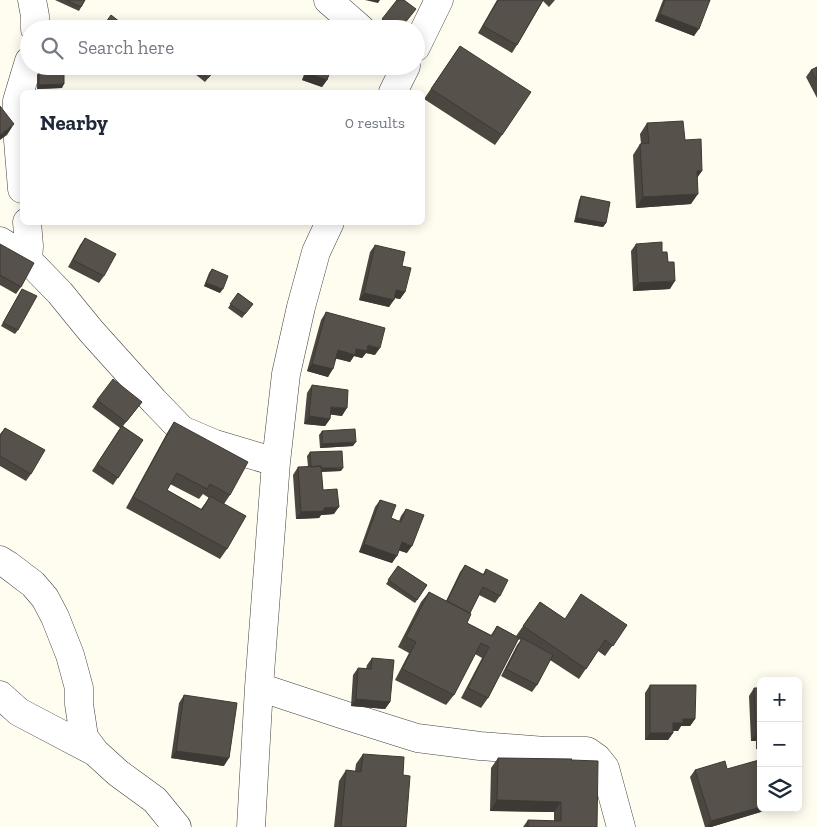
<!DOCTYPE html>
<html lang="en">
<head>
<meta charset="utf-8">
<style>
	body { margin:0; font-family:"Zilla Slab",serif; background:#f2f2f3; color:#1f2937 }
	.controls { position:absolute; right:15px; bottom:15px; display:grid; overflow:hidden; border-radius:8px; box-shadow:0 2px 12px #0003 }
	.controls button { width:45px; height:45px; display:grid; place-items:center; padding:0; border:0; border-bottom:1px solid #e0e1e3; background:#fff; color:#1f2937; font:25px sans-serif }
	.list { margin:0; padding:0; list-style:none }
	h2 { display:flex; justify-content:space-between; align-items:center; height:65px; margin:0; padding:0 20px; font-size:21px }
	h2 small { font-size:16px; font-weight:400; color:#747a83 }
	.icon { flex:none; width:28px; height:28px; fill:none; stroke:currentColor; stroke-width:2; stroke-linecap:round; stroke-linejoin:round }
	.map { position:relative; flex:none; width:817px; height:827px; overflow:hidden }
	.search { position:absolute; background:#fff; box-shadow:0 2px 12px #0003; left:20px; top:20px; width:405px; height:55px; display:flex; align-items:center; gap:12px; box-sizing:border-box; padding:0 18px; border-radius:28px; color:#747a83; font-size:19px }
	.panel { position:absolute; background:#fff; box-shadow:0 2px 12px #0003; left:20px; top:90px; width:405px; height:135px; border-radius:8px }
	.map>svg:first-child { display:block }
</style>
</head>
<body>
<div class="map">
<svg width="817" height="827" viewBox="0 0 817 827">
	<rect width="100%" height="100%" fill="#fffdf0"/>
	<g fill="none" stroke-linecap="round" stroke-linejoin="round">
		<g stroke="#414141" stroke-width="29">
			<path id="minor" d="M32,0L35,16V29
				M328,0L361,29
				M416,47L439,0
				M393,92L406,66
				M22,189L16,116L17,101L29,61
				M27,222L29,246L28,261
				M0,241L24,256L60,293L91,331L154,401L182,430L215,444L276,462
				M0,560L8,565L33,584L45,598L55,617L70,655L79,688V704L84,737L95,752L118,773L155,800L177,827
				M259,687L344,715L417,738L480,746L545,751H587L597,758L605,768L621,827
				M0,695L19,712L95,752
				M251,827L259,687L276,462L286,374L301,307L316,252L330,222"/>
		</g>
		<use href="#minor" stroke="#fff" stroke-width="28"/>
	</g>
	<path fill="#4b4640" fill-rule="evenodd" d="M55,0H85L79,11Z
		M397,0L400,29H388L380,23Z
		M497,0H555L549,7L543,1L517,45L512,53L478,33Z
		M663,0H710L694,36L655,21Z
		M460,46L502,135L495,145L424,99Z
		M98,66H113L107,73Z
		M185,66H218L205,82Z
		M307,66H332L327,80L322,87L302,80Z
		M817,67V98L806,77L811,70Z
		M39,71L62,88L37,89V75Z
		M647,123L685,140L697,178L691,204L636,208L633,155L640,144H641L640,134Z
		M581,196L606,223L603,227L574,222L579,200Z
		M85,238L104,276L99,283L68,267L80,245Z
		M0,244L21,287L16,294L0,285Z
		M636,244L662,252L670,289L633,291L631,251Z
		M375,245L402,266L405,292L400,299L394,298L389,307L359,300L370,252Z
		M212,269L220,293L204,286L209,273Z
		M22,289L18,330L15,334L1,326Z
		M238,293L253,304L242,318L228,308Z
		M326,312L375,355L366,353L362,358L354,356L350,362L336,358L328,377L307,371L321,320Z
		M312,385L342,416L330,414V419L325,426L304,424L307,393Z
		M97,400L142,402L123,426L143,440L113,485L92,471L120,428L92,407Z
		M174,422L230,495L224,504L227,549L220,559L126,508L167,433ZM170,484L199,499L203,494L209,498L201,509L167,490Z
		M5,428L31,474L26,481L0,466V434Z
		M322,431L353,446L320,448L319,435Z
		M310,452L341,471L321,472L323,490L334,514L321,515L319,518L296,519L293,475L298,467H308L307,456Z
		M380,500L391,518L399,521L401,516L406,509L407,553L399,550L392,563L359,552L375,507Z
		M465,565L483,574L486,569L500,596L495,603L479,595L470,613L467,623L491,635L497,626L516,636L540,602L565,619L627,625L605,656L598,651L579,679L550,660L537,685L532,692L501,676L517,645L521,640L518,639L488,698L481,708L461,698L482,658L475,654L454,695L446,705L395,680L409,653L398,647L421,602L429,592L446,601L460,572Z
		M398,566L427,585L415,603L386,584Z
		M372,658L390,702L385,709L351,706L353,675L358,668L366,669L367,665Z
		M650,685L695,719L690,726H681L678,731H673V733L668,740H645V693Z
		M754,688H761V749H756V741H751L749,696Z
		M184,695L224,766L171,758L179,703Z
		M363,754L403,775L406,827H334L339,781L346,770L355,771L356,764Z
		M498,758L571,760L597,827H523L528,820L554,821V812L490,811L491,768Z
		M727,769L767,810L711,827H705L690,777L695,770Z"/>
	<path fill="#3d3934" d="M365,0H380L378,3Z
		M660,14L699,29L694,36L655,21Z
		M307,73L327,80L322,87L302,80Z
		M64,84L62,88L37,89L39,85Z
		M14,124L7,135L0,140V135Z
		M697,171H702L695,181Z
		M698,194L691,204L636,208L643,197Z
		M577,218L606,223L603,227L574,222Z
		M675,281L670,289L633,291L638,283Z
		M206,283L223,289L220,293L204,286Z
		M396,290L405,292L400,299L391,297Z
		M364,293L394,300L389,307L359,300Z
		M368,345L380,348L375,355L366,353L362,358L354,356L350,362L333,358L338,350Z
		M312,364L333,369L328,377L307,371Z
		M331,407L347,408L342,416L326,414Z
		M309,416L330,419L325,426L304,424Z
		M356,442L353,446L320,448L322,444Z
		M343,468L341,471L308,472L311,469Z
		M339,507L334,514L321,515L319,518L296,519L301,512L324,508Z
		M402,542L412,546L407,553L397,550Z
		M364,544L397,556L392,563L359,552Z
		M356,699L390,702L385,709L351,706Z
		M683,719H695L690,726H681L678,731H668L673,723Z
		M650,733H673L668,740H645Z
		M761,733L756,741H751L756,734Z
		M761,743V749H756Z
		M176,751L229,758L224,766L171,758Z
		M497,800L561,802L554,812L490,811Z
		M761,807V808H769L767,810L711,827H707L711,821Z"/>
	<path fill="#57514b" stroke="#3d3934" d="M66,0H85L81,7Z
		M397,0H404L416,9L400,29H396L382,19Z
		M498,0H543L517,45L483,26Z
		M665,0H710L699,29L660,14Z
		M111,15L129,29H101Z
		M90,22L100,29H85Z
		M460,46L531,92L502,135L431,89Z
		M193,66H218L208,78Z
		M310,66H332L327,80L307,73Z
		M817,67V81L811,70Z
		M64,70V84L39,85V71Z
		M0,106L14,124L0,135Z
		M683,121L685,140L701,139L702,171H697L698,194L643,197L640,144L649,143L647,123Z
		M581,196L610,202L606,223L577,218Z
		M85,238L116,254L104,276L73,260Z
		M662,242V252H667L668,262H674L675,281L638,283L636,244Z
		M0,244L34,263L21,287L0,275Z
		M375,245L405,252L402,266L411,268L405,292L396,290L394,300L364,293Z
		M212,269L228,276L223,289L206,283Z
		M22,289L37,296L18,330L3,323Z
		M238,293L253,304L245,314L230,304Z
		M326,312L385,328L380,348L368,345L367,351L356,349L355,355L338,350L333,369L312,364Z
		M113,379L142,402L126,422L97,400Z
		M312,385L348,390L347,408L331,407L330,419L309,416Z
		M174,422L248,462L230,495L210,484L207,489L177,473L167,490L202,510L210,496L246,516L227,549L133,497Z
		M122,426L143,440L118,478L97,464Z
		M5,428L45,450L31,474L0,456V436Z
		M355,429L356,442L322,444V431Z
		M342,451L343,468H321V466L311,467L310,452Z
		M321,466L323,490L337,489L339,507L324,508V511L301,512L298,467Z
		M380,500L396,505L391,518L401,522L406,509L424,515L412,546L402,542L397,556L364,544Z
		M465,565L484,575L486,569L508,580L500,596L483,587L470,613L447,601Z
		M398,566L427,585L417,600L388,580Z
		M429,592L471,614L467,623L492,636L497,626L519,638L488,698L468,688L489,647L481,643L454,695L402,669L416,642L406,637Z
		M581,594L627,625L613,646L605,640L586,669L523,626L540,602L565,619Z
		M522,638L553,655L537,685L506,669Z
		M372,658L394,660L390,702L356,699L358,668L371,669Z
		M650,685H696L695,719H683V723H673V733H650Z
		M754,688H761V733L756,734Z
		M184,695L237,703L229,758L176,751Z
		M363,754L404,757L403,775L410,776L406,827H341L346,770L361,772Z
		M498,758L572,759L571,760L598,761L597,827H528V820L561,821V802L497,800Z
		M759,760L761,765V807L711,821L695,770L725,761L727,769Z"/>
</svg>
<div class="controls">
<button>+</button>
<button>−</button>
<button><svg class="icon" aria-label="layers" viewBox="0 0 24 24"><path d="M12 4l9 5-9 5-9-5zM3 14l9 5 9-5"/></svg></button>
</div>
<div class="search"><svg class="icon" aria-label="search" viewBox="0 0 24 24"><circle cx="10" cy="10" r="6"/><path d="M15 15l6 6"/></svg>Search here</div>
<section class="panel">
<h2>Nearby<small>0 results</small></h2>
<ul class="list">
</ul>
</section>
</div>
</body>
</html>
